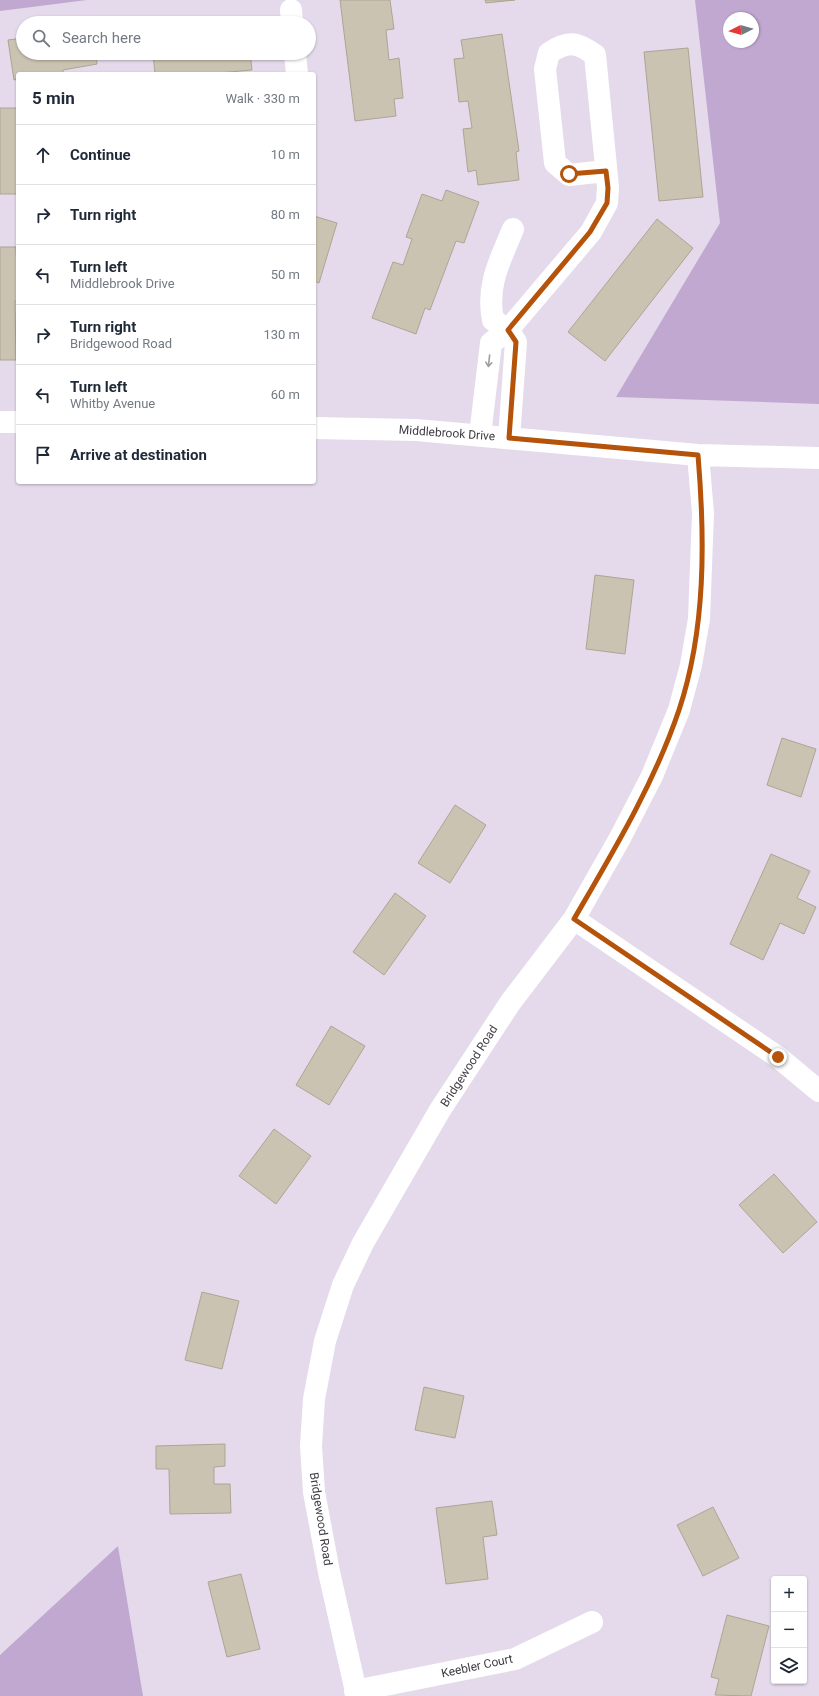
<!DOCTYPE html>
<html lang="en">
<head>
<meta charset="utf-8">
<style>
	body { margin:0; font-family:Roboto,sans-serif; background:#f2f2f3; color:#1f2937 }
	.controls { position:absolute; right:12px; bottom:12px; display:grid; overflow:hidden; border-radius:4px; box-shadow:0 1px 3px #0004 }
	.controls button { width:36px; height:36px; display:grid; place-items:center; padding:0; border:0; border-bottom:1px solid #e0e1e3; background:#fff; color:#1f2937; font:20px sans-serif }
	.compass { position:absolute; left:723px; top:12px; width:36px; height:36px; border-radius:50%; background:#fff; box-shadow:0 1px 3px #0004; rotate:264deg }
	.stop { position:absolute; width:12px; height:12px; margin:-9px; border:3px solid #b45309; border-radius:50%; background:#fff }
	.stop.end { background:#b45309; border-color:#fff; box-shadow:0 1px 4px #0008 }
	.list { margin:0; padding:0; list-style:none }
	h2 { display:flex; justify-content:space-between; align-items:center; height:52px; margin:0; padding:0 16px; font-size:17px }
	h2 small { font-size:13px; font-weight:400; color:#747a83 }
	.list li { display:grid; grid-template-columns:26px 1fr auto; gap:12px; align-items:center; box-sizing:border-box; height:60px; padding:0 16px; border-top:1px solid #e0e1e3 }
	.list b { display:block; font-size:15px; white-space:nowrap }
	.list p { margin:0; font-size:13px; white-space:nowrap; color:#747a83 }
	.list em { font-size:13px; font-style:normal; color:#747a83 }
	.icon { flex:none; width:22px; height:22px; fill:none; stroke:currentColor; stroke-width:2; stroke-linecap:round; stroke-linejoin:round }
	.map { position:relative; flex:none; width:819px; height:1696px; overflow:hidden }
	.search { position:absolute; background:#fff; box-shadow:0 1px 3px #0004; left:16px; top:16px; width:300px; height:44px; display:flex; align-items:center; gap:10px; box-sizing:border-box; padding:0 14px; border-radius:22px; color:#747a83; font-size:15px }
	.panel { position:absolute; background:#fff; box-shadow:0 1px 3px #0004; left:16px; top:72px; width:300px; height:412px; border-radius:4px }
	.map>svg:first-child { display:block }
</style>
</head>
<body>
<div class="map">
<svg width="819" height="1696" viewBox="0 0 819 1696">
	<rect width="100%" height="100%" fill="#e4daeb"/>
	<path fill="#c1a8d1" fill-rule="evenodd" d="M0,0H87L0,11Z
		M695,0H819V404L616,397L720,223ZM729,18H753V42H729Z
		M118,1546L143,1696H0V1655Z"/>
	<path fill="#cbc3b1" stroke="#ada594" d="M340,0H390L394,29L386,30L389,60L399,58L403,98L394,99L396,116L355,121Z
		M485,0H515L486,3Z
		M502,34L519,151L516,152L519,180L478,185L476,170L468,172L463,129L472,128L468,101L459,102L454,59L464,58L461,40Z
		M23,38V53H96L97,64L63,70V74H18V79L14,80L8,40Z
		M688,48L703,197L659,201L644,52Z
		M153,53H250L252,70L207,74H155Z
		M0,108H17L18,147L17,194H0Z
		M446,190L479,202L464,243L456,241L430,310L425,308L416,334L372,318L393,262L403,265L412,239L406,237L422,194L442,201Z
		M314,216L337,223L319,283L314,281Z
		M657,219L693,248L605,361L568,332Z
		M0,247H16L18,301H15L16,360H0Z
		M595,575L634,580L625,654L586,649Z
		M782,738L816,749L801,797L767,785Z
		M455,805L486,825L450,883L418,863Z
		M771,854L810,871L797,898L816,907L804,934L780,923L763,960L730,944Z
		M395,893L426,916L384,975L353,952Z
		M331,1026L365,1046L329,1105L296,1085Z
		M274,1129L311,1156L276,1204L239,1176Z
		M774,1174L817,1222L783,1253L739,1205Z
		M202,1292L239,1301L222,1369L185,1360Z
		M424,1387L464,1396L455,1438L415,1430Z
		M225,1444V1466L214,1467V1484H230L231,1513L170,1514L169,1469H156V1446Z
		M492,1501L497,1535L483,1537L488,1579L446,1584L436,1508Z
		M713,1507L739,1558L703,1576L677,1525Z
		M241,1574L260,1649L227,1657L208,1582Z
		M727,1615L769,1626L751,1696L715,1695L719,1679L711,1677Z"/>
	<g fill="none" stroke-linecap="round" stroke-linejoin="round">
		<path stroke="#fff" stroke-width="22" d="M291,10L292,23
			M295,53L297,74
			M513,229C500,261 486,285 493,320L508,330L591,232L607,203L608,187L595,55C577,42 568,40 549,53L545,69L555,163L569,175L606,171
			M0,422H18
			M314,428L416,430L698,455L819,458
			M480,435L491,343L508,330L516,342L509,438
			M574,919L778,1057L819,1091
			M355,1691L515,1659L592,1622
			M357,1696L329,1572L314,1492L311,1446L314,1399L325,1341L343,1285L363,1243L440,1110L510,1003L574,919L620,838L652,776L679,710L691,665L699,619L703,513L698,455"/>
	</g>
	<defs><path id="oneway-shaft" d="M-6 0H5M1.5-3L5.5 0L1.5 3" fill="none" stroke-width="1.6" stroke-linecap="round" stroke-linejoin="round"/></defs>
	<use stroke="#9f9da0" href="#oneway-shaft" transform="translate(489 361) rotate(96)"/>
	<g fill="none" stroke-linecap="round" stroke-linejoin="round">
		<path stroke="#b45309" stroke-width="5" d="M569,174L606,171L608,188L607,203L590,232L508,330L516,342L509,438L698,455C705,539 706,629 679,710C654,784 613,852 574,919L778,1057"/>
	</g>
	<g text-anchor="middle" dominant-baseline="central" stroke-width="3.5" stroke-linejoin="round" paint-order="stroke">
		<g font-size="12" fill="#3f3b42" stroke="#fff">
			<text transform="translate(447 433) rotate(4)">Middlebrook Drive</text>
			<text transform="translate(469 1066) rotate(-57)">Bridgewood Road</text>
			<text transform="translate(321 1519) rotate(81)">Bridgewood Road</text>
			<text transform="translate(477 1666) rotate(-12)">Keebler Court</text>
		</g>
	</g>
</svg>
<div class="controls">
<button>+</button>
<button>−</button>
<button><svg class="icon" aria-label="layers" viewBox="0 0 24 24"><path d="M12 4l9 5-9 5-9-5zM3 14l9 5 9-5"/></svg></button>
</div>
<svg class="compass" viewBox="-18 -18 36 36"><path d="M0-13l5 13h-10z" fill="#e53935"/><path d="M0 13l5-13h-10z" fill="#747a83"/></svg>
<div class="stop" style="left:569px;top:174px"></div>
<div class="stop end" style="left:778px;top:1057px"></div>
<div class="search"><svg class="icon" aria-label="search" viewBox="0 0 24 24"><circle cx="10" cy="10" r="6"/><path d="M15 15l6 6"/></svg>Search here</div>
<section class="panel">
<h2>5 min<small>Walk · 330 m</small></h2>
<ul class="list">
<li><svg class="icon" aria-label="ahead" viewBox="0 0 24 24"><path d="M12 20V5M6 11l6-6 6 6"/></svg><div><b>Continue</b></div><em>10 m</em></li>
<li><svg class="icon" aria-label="right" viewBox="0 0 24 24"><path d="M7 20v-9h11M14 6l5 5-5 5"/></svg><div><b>Turn right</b></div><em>80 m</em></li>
<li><svg class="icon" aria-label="left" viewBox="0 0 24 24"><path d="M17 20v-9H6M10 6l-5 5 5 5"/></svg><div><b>Turn left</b><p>Middlebrook Drive</p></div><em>50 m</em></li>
<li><svg class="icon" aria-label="right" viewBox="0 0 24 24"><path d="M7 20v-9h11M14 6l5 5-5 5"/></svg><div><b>Turn right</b><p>Bridgewood Road</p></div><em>130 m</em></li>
<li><svg class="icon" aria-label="left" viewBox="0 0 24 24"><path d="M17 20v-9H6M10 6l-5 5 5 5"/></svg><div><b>Turn left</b><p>Whitby Avenue</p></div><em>60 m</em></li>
<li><svg class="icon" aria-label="arrive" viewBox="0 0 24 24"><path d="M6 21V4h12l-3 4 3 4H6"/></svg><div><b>Arrive at destination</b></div></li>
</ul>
</section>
</div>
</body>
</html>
